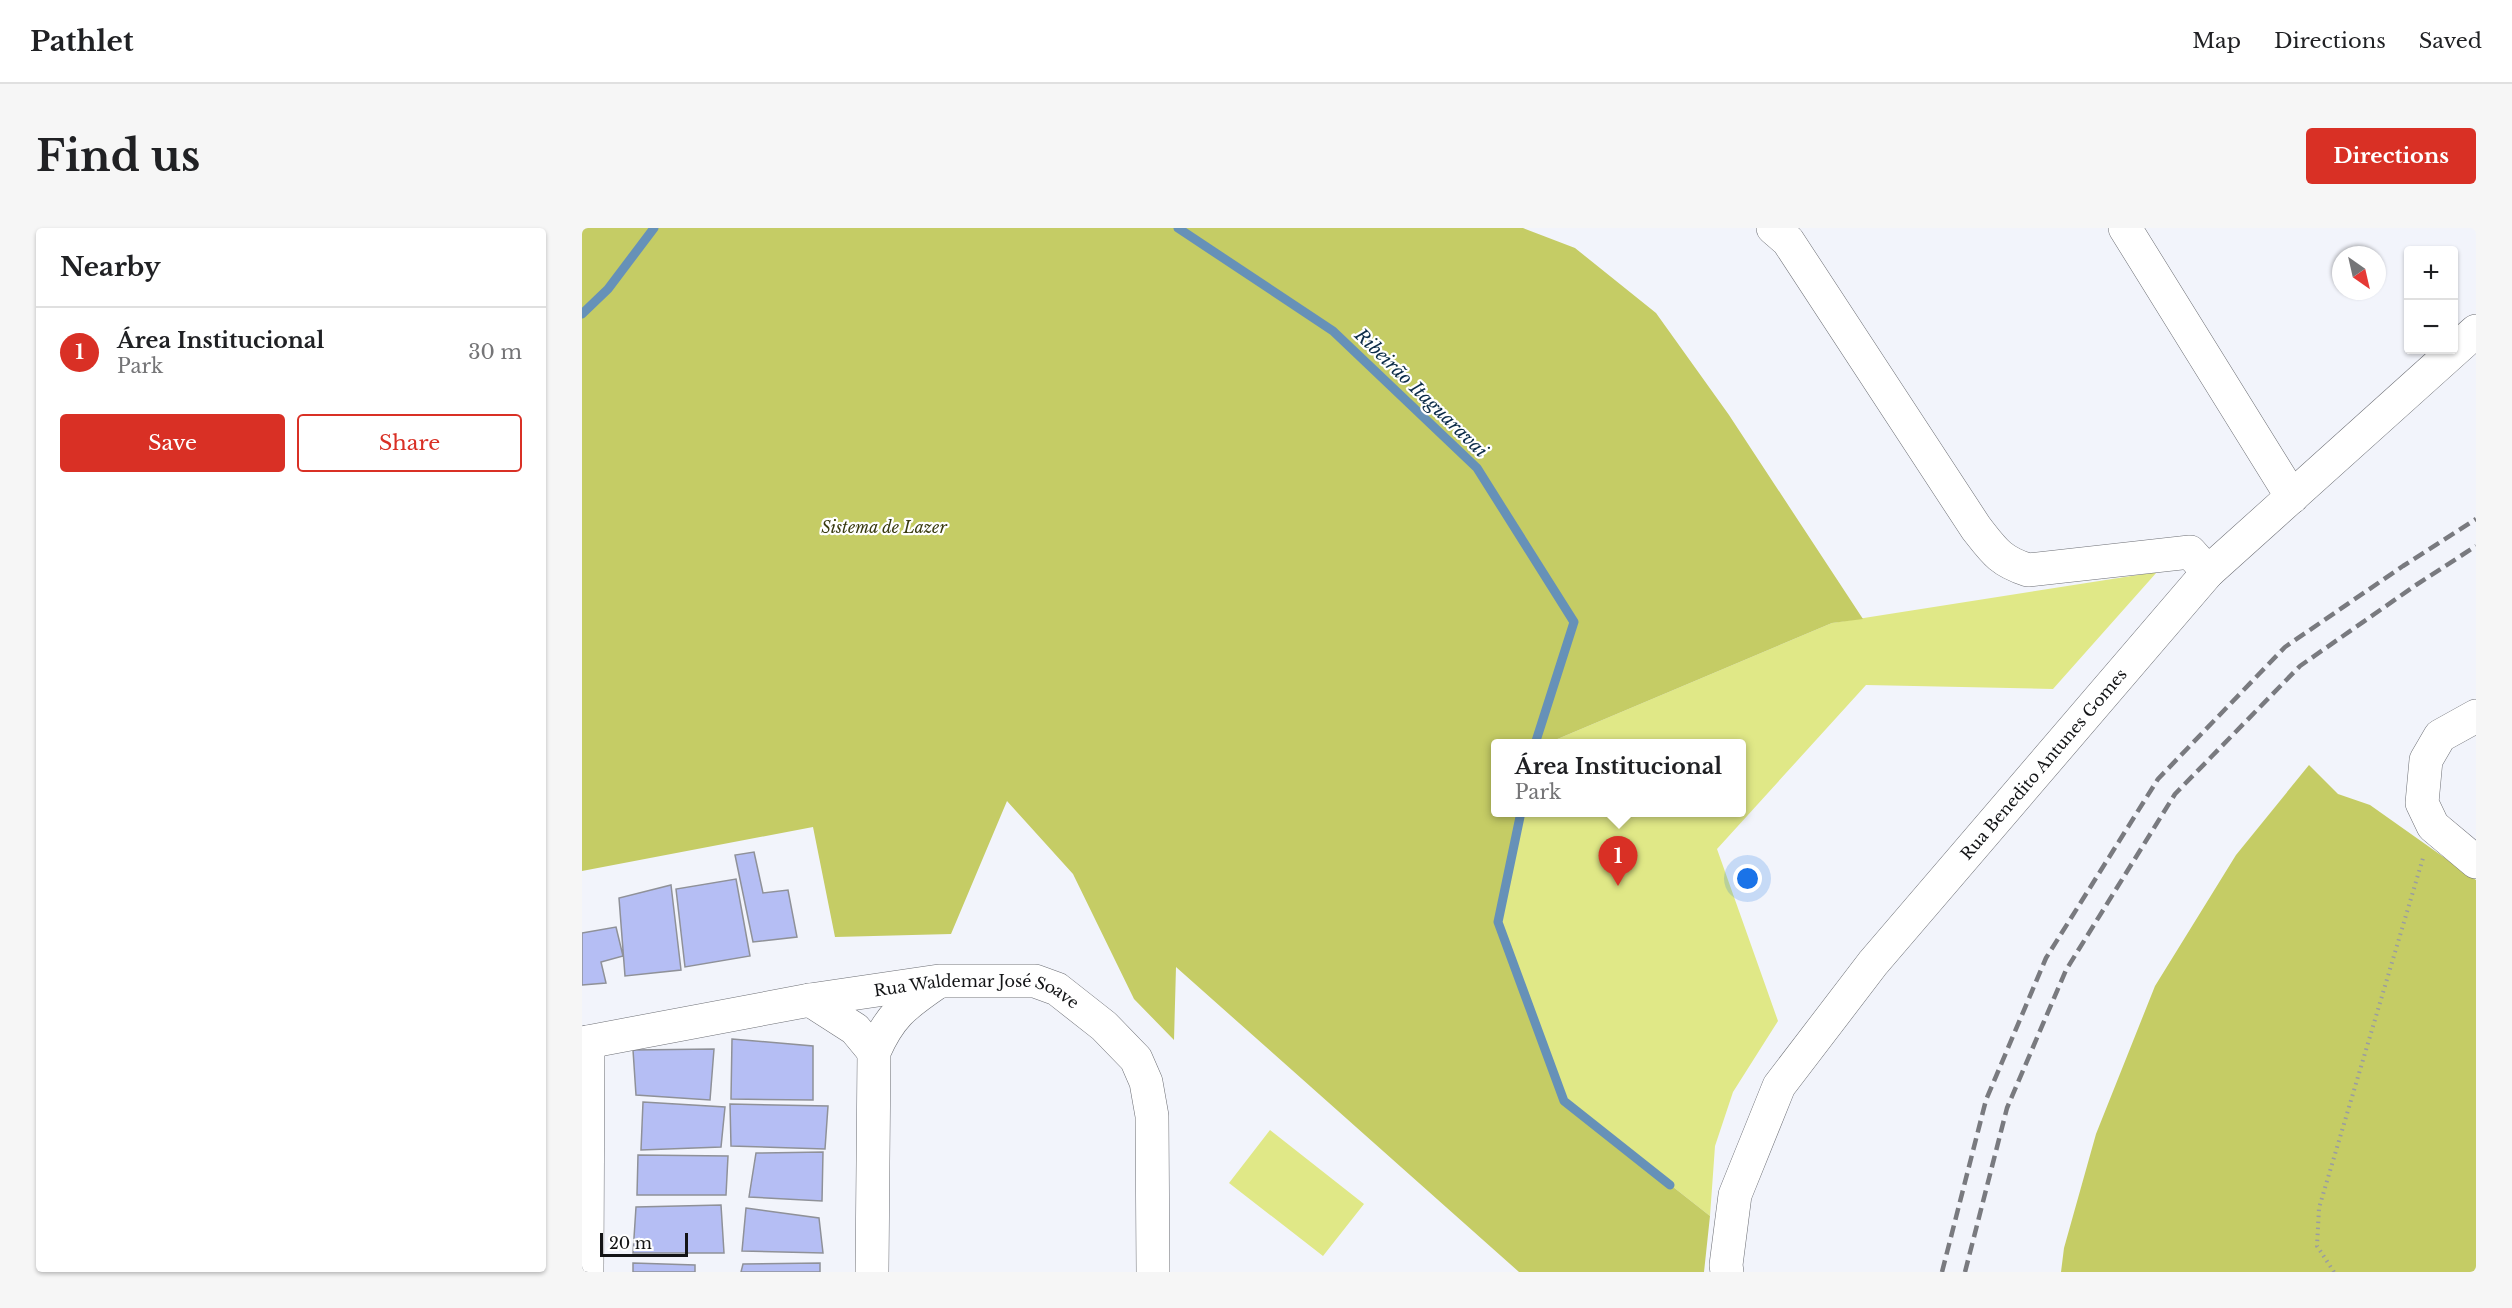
<!DOCTYPE html>
<html lang="en">
<head>
<meta charset="utf-8">
<style>
	body { margin:0; font-family:"Libre Baskerville",serif; background:#f6f6f6; color:#202124 }
	.controls { position:absolute; right:18px; top:18px; display:grid; overflow:hidden; border-radius:6px; box-shadow:0 2px 4px #0004 }
	.controls button { width:54px; height:54px; display:grid; place-items:center; padding:0; border:0; border-bottom:2px solid #e0e0e0; background:#fff; color:#202124; font:30px sans-serif }
	.compass { position:absolute; left:1750px; top:18px; width:54px; height:54px; border-radius:50%; background:#fff; box-shadow:0 2px 4px #0004; rotate:146deg }
	.scale { position:absolute; left:18px; bottom:15px; width:88px; box-sizing:border-box; padding-left:6px; border:3px solid #131416; border-top:0; font-size:16px; line-height:21px; white-space:nowrap; color:#131416; -webkit-text-stroke:4px #fff; paint-order:stroke }
	.you { position:absolute; left:1166px; top:651px; width:21px; height:21px; margin:-15px; border:4px solid #fff; border-radius:50%; background:#1a73e8; box-shadow:0 0 0 9px #1a73e833 }
	.badge { display:grid; place-items:center; width:39px; height:39px; border-radius:50%; background:#d93025; color:#fff; font-size:20px; font-weight:700 }
	.pin { position:absolute; translate:-50% -50px; filter:drop-shadow(0 2px 3px #0008) }
	.pin::after { content:''; position:absolute; top:32px; width:21px; height:18px; background:inherit; clip-path:polygon(0 0,100% 0,50% 100%) }
	.popup { position:absolute; left:909px; top:511px; width:255px; height:78px; box-sizing:border-box; display:grid; place-content:center; border-radius:6px; background:#fff; filter:drop-shadow(0 2px 4px #0005); font-size:20px; white-space:nowrap; color:#757577 }
	.popup b { font-size:22px; color:#202124 }
	.popup::after { content:''; position:absolute; left:50%; top:100%; margin-left:-12px; border:12px solid transparent; border-top-color:#fff }
	.list { margin:0; padding:0; list-style:none }
	h2 { display:flex; justify-content:space-between; align-items:center; height:78px; margin:0; padding:0 24px; font-size:26px }
	h2 small { font-size:20px; font-weight:400; color:#757577 }
	.list li { display:grid; grid-template-columns:39px 1fr auto; gap:18px; align-items:center; box-sizing:border-box; height:90px; padding:0 24px; border-top:2px solid #e0e0e0 }
	.list b { display:block; font-size:22px; white-space:nowrap }
	.list p { margin:0; font-size:20px; white-space:nowrap; color:#757577 }
	.list em { font-size:20px; font-style:normal; color:#757577 }
	.actions { display:flex; gap:12px; padding:18px 24px }
	.actions a { flex:1; padding:14px 0; border:2px solid #d93025; border-radius:6px; text-align:center; font-size:21px; color:#d93025 }
	.actions .main { background:#d93025; color:#fff }
	.map { position:relative; flex:none; width:1894px; height:1044px; overflow:hidden; border-radius:6px }
	header { display:flex; align-items:center; gap:36px; box-sizing:border-box; height:84px; padding:0 30px; background:#fff; border-bottom:2px solid #e0e0e0 }
	header strong { font-size:28px }
	nav { display:flex; gap:33px; margin-inline-start:auto; font-size:21px }
	.intro { display:flex; align-items:center; justify-content:space-between; box-sizing:border-box; height:144px; padding:0 36px }
	h1 { margin:0; font-size:42px }
	.button { padding:15px 27px; border-radius:6px; background:#d93025; color:#fff; font-size:21px; font-weight:700 }
	main { display:flex; gap:36px; padding:0 36px }
	aside { flex:1; background:#fff; border-radius:6px; box-shadow:0 2px 4px #0004 }
	.map>svg:first-child { display:block }
</style>
</head>
<body>
<header>
<strong>Pathlet</strong>
<nav><a>Map</a><a>Directions</a><a>Saved</a></nav>
</header>
<div class="intro"><h1>Find us</h1><a class="button">Directions</a></div>
<main>
<aside>
<h2>Nearby<small></small></h2>
<ul class="list">
<li><span class="badge">1</span><div><b>Área Institucional</b><p>Park</p></div><em>30 m</em></li>
</ul>
<div class="actions"><a class="main">Save</a><a>Share</a></div>
</aside>
<div class="map">
<svg width="1894" height="1044" viewBox="0 0 1894 1044">
	<rect width="100%" height="100%" fill="#f2f4fb"/>
	<path fill="#e0e887" d="M1575,344L1471,461L1284,457L1135,621L1196,793L1151,864L1133,918L1128,988L982,873L916,694L939,585L1159,584V516L966,515L1250,395Z
		M688,902L782,976L741,1028L647,955Z"/>
	<path fill="#c5cc65" d="M0,0H941L993,20L1074,85L1147,187L1281,391L1250,395L966,515L913,516V584L939,585L916,694L982,873L1128,988L1122,1044H937L594,739L592,812L552,771L491,646L425,573L369,706L253,709L231,599L0,643Z
		M1727,537L1756,566L1788,577L1894,652V1044H1479L1482,1020L1514,906L1573,758L1654,627Z"/>
	<g fill="none" stroke-linecap="round" stroke-linejoin="round">
		<path stroke="#6691b8" stroke-width="9" d="M596,0L751,103L895,240L992,394L953,516
			M0,86L26,61L72,0
			M939,584L916,694L982,873L1088,957"/>
	</g>
	<path fill="#b5bef4" stroke="#8f9198" stroke-width="1.5" d="M172,624L181,665L206,662L215,709L171,714L153,627Z
		M154,651L168,728L103,739L94,661Z
		M89,657L99,742L43,748L37,670Z
		M34,699L41,728L19,734L24,755L0,757V705Z
		M150,811L231,818V872L149,871Z
		M132,821L128,872L54,867L51,822Z
		M61,874L143,879L139,919L59,922Z
		M148,876L246,878L243,921L149,918Z
		M241,924L240,973L167,969L174,925Z
		M56,927L146,928L144,967H55Z
		M139,977L142,1025H51L54,979Z
		M164,980L237,990L241,1025L160,1023Z
		M51,1035L113,1037V1044H51Z
		M238,1035V1044H159L161,1036Z"/>
	<g fill="none" stroke-linecap="round" stroke-linejoin="round">
		<g stroke="#6d6f75" stroke-width="34">
			<g id="minor">
				<path d="M1191,0L1206,13L1394,300C1412,323 1418,333 1446,342L1608,324L1626,344"/>
				<path d="M1543,0L1710,269"/>
				<path d="M1894,488L1858,508L1844,532L1840,575L1851,598L1894,634"/>
				<path d="M228,772L273,801L292,824"/>
				<path id="s1" d="M0,815L228,772L357,753H453L475,761L522,798L554,831L564,854L570,888L571,1044"/>
				<path d="M5,1044L6,814"/>
				<path d="M290,1044L292,824C308,788 321,778 353,756"/>
				<path id="s2" d="M1145,1044L1144,1037L1153,967L1197,858L1291,735L1626,344L1894,103"/>
			</g>
		</g>
		<path stroke="#9a9ca1" stroke-width="4" stroke-dasharray="1.5 4.5" stroke-linecap="butt" d="M1752,1044L1735,1018L1737,980L1841,630"/>
		<use href="#minor" stroke="#fff" stroke-width="33"/>
		<path stroke="#797a7f" stroke-width="4.5" stroke-dasharray="12 6" stroke-linecap="butt" d="M1360,1044L1404,872L1464,730L1576,551L1703,419L1821,338L1894,291
			M1383,1044L1425,880L1484,742L1593,566L1718,438L1834,357L1894,318"/>
	</g>
	<g text-anchor="middle" dominant-baseline="central" stroke-width="4.5" stroke-linejoin="round" paint-order="stroke">
		<g font-size="16" font-style="italic" fill="#383a0f" stroke="#fff">
			<text x="302" y="299">Sistema de Lazer</text>
		</g>
		<g font-size="16" fill="#131416" stroke="#fff">
			<text stroke="none"><textPath href="#s2" startOffset="612">Rua Benedito Antunes Gomes</textPath></text>
			<text stroke="none"><textPath href="#s1" startOffset="402">Rua Waldemar José Soave</textPath></text>
		</g>
		<g font-size="18" font-style="italic" fill="#0c2c48" stroke="#fff">
			<text transform="translate(839 165) rotate(44)">Ribeirão Itaguaravai</text>
		</g>
	</g>
</svg>
<div class="controls">
<button>+</button>
<button>−</button>
</div>
<svg class="compass" viewBox="-18 -18 36 36"><path d="M0-13l5 13h-10z" fill="#e53935"/><path d="M0 13l5-13h-10z" fill="#757577"/></svg>
<div class="scale">20 m</div>
<div class="you"></div>
<div class="pin badge" style="left:1036px;top:658px">1</div>
<div class="popup"><b>Área Institucional</b>Park</div>
</div>
</main>
</body>
</html>
